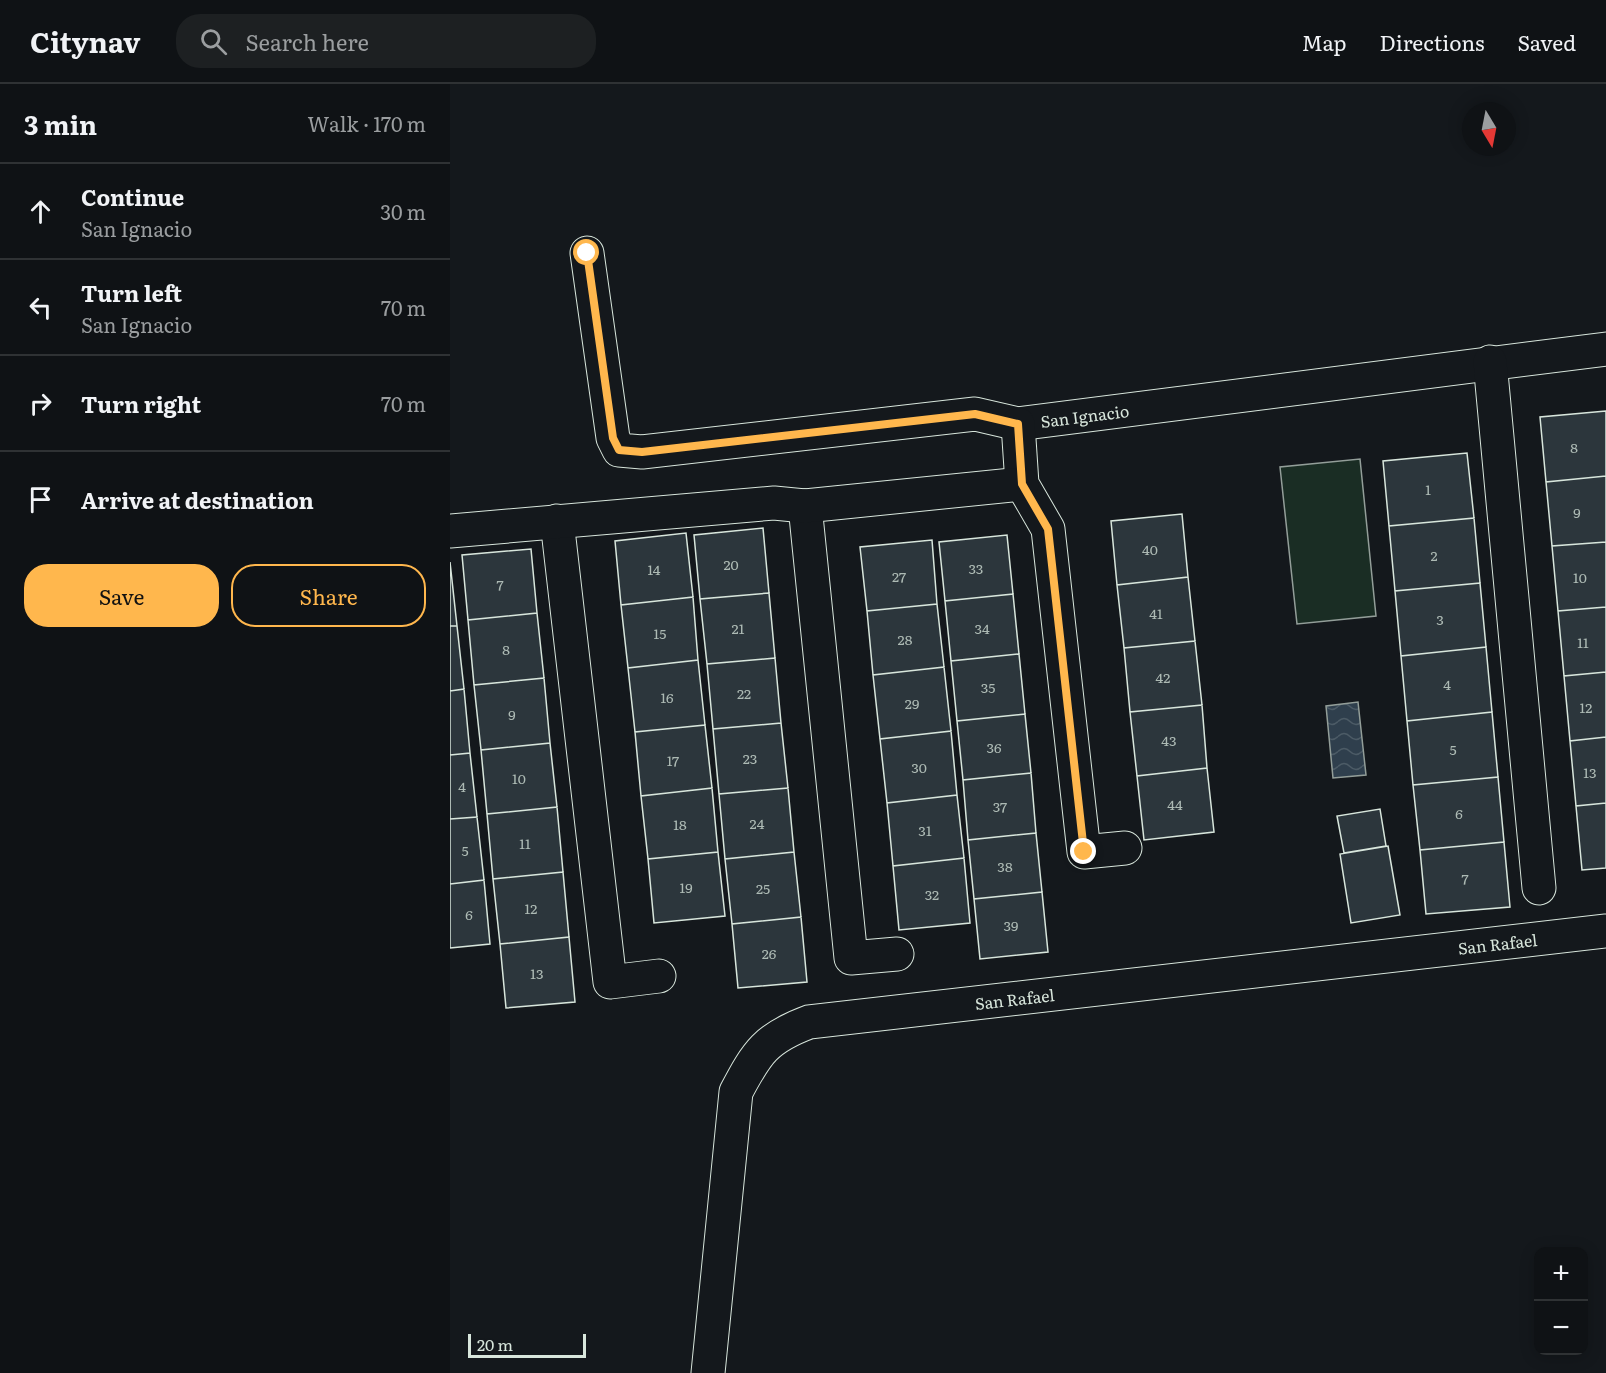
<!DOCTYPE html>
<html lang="en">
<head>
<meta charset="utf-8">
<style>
	body { margin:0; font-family:Literata,serif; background:#1d2022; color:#f1f3f6 }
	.controls { position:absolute; right:18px; bottom:18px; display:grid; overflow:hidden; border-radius:12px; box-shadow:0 3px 15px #0003 }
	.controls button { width:54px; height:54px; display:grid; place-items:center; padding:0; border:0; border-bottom:2px solid #2f3234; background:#0f1215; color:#f1f3f6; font:30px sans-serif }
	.compass { position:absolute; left:1012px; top:18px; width:54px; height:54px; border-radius:50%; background:#0f1215; box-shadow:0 3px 15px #0003; rotate:170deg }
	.scale { position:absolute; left:18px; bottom:15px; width:118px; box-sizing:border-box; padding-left:6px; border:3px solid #d8e6dc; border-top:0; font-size:16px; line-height:21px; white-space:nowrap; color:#d8e6dc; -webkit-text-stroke:4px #14181c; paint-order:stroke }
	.stop { position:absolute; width:18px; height:18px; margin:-14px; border:4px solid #ffb74d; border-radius:50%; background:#fff }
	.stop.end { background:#ffb74d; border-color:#fff; box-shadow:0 2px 6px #0008 }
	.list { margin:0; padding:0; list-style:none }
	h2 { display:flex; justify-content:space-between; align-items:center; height:78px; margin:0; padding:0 24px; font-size:26px }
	h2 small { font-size:20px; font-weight:400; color:#9b9ea0 }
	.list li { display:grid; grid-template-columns:39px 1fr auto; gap:18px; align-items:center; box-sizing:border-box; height:96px; padding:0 24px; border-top:2px solid #2f3234 }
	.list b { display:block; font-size:22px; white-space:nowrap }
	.list p { margin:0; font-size:20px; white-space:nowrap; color:#9b9ea0 }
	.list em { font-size:20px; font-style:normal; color:#9b9ea0 }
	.actions { display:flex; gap:12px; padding:18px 24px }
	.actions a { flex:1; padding:14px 0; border:2px solid #ffb74d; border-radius:24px; text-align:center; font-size:21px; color:#ffb74d }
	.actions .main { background:#ffb74d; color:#111 }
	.icon { flex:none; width:33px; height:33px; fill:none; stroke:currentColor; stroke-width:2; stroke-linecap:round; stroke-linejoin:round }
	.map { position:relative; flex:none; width:1156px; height:1289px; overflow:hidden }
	header { display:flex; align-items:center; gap:36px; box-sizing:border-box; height:84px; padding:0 30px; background:#0f1215; border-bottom:2px solid #2f3234 }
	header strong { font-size:28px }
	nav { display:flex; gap:33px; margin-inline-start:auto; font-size:21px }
	.search { width:420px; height:54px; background:#1d2022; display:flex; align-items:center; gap:15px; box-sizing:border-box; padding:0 21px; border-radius:24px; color:#9b9ea0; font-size:22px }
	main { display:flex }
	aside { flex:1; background:#0f1215 }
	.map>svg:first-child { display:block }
</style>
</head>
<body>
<header>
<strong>Citynav</strong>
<div class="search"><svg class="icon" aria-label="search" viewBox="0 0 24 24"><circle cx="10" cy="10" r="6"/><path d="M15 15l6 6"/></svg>Search here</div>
<nav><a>Map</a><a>Directions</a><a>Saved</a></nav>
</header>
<main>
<aside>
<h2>3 min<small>Walk · 170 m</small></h2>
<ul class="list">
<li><svg class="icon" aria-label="ahead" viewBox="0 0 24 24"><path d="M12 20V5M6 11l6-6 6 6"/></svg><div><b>Continue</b><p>San Ignacio</p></div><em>30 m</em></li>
<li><svg class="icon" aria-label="left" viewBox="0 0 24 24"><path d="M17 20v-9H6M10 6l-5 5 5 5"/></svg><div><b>Turn left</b><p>San Ignacio</p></div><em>70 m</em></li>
<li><svg class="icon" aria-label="right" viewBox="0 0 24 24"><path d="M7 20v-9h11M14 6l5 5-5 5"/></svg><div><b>Turn right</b></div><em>70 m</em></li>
<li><svg class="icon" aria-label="arrive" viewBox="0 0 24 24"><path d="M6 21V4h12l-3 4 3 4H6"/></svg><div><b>Arrive at destination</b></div></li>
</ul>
<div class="actions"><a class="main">Save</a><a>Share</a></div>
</aside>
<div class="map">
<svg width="1156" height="1289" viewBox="0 0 1156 1289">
	<defs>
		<pattern id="water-waves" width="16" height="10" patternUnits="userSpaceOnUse" patternTransform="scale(1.5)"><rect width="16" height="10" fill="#2f3f4d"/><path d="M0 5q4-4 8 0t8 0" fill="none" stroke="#4c5b66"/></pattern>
	</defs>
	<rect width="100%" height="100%" fill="#14181c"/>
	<path fill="#1a2d24" stroke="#939e99" stroke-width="1.5" d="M910,375L926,532L847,540L830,383Z"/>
	<path fill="url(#water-waves)" stroke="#939e99" stroke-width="1.5" d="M908,618L916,691L883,694L876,622Z"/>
	<path fill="#2c363c" stroke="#d8e6dc" stroke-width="1.5" d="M1156,327V392L1096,398L1090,333Z
		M1017,369L1024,434L939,442L933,377Z
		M1156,392V458L1102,462L1096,398Z
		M732,430L738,493L667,501L661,437Z
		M1024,434L1030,499L945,507L939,442Z
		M313,444L319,509L250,515L244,451Z
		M236,449L243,513L171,521L165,457Z
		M557,451L563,510L495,517L489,458Z
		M482,456L487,520L417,527L410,463Z
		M1156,458V523L1108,527L1102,462Z
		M81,465L87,529L18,536L12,471Z
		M0,478L7,542H0Z
		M738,493L745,557L674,564L667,501Z
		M1030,499L1036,563L951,572L945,507Z
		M319,509L325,574L257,580L250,515Z
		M563,510L569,570L501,577L495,517Z
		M243,513L248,576L178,584L171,521Z
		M487,520L494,583L423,591L417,527Z
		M1156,523V588L1114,592L1108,527Z
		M87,529L94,594L24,601L18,536Z
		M0,542H7L14,605L0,607Z
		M745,557L752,621L680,628L674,564Z
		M1036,563L1042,628L957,637L951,572Z
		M569,570L575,630L507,637L501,577Z
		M325,574L331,639L263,645L257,580Z
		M248,576L255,641L185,648L178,584Z
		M494,583L501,647L430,655L423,591Z
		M1156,588V653L1120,657L1114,592Z
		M94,594L100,659L31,666L24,601Z
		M14,605L20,669L0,671V607Z
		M752,621L757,684L687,692L680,628Z
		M1042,628L1048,693L963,701L957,637Z
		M575,630L581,689L513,696L507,637Z
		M331,639L338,704L269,710L263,645Z
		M255,641L262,704L191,712L185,648Z
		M501,647L507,711L437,719L430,655Z
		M1156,653V719L1126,722L1120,657Z
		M100,659L107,723L37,730L31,666Z
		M20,669L27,733L0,735V671Z
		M757,684L764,748L694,756L687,692Z
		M581,689L586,749L518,756L513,696Z
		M1048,693L1054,758L970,766L963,701Z
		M262,704L268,768L198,775L191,712Z
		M338,704L344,768L275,775L269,710Z
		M507,711L514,774L443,782L437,719Z
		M1156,719V784L1132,786L1126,722Z
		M107,723L113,788L43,795L37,730Z
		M930,725L936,762L894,769L887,732Z
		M27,733L34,796L0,800V735Z
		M586,749L592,808L524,815L518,756Z
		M1054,758L1060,823L976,830L970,766Z
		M938,762L950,831L901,839L890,770Z
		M268,768L275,832L204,839L198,775Z
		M344,768L351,833L282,840L275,775Z
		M514,774L520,839L449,846L443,782Z
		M113,788L119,853L50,860L43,795Z
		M34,796L40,860L0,864V800Z
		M592,808L598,868L530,875L524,815Z
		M351,833L357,898L288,904L282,840Z
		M119,853L125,918L56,924L50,860Z"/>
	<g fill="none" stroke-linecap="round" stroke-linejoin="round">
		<g stroke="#d8e6dc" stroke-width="35">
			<g id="minor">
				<path id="s1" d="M137,169L163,354L169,366L192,368L525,330L568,340L1156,265"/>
				<path d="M1040,278L1089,804"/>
				<path d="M568,340L572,400L598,445L634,768L675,764"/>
				<path d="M355,422L401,874L447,870"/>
				<path d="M107,437L160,898L209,892"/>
				<path d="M0,447L324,419L355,422L572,400"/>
				<path id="s2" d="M258,1289L286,1008C307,968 316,954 359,938L1156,847"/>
			</g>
		</g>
		<use href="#minor" stroke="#14181c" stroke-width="33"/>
	</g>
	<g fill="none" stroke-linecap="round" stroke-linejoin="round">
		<path stroke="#ffb74d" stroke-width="8" d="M137,169L163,354L169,366L192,368L525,330L568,340L572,400L598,445L634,768"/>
	</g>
	<g text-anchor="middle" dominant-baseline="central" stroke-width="4.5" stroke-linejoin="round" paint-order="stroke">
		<g font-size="14" fill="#adbab4">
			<text x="1124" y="363">8</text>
			<text x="978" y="405">1</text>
			<text x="1127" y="428">9</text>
			<text x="700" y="465">40</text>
			<text x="984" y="471">2</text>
			<text x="281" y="480">20</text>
			<text x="526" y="484">33</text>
			<text x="204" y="485">14</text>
			<text x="449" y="492">27</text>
			<text x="1130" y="493">10</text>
			<text x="50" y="500">7</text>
			<text x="706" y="529">41</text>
			<text x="990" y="535">3</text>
			<text x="288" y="544">21</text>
			<text x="532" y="544">34</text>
			<text x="210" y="549">15</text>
			<text x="455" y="555">28</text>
			<text x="1133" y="558">11</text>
			<text x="56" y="565">8</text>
			<text x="713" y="593">42</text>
			<text x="997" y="600">4</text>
			<text x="538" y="603">35</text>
			<text x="294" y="609">22</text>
			<text x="217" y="613">16</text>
			<text x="462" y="619">29</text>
			<text x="1136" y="623">12</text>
			<text x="62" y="630">9</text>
			<text x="719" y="656">43</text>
			<text x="544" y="663">36</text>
			<text x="1003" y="665">5</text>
			<text x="300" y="674">23</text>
			<text x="223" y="676">17</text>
			<text x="469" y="683">30</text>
			<text x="1140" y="688">13</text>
			<text x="69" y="694">10</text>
			<text x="12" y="702">4</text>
			<text x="725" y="720">44</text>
			<text x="550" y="722">37</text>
			<text x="1009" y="729">6</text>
			<text x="307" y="739">24</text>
			<text x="230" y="740">18</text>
			<text x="475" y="746">31</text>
			<text x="75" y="759">11</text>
			<text x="15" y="766">5</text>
			<text x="555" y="782">38</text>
			<text x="1015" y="794">7</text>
			<text x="236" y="803">19</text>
			<text x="313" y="804">25</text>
			<text x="482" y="810">32</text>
			<text x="81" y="824">12</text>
			<text x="19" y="830">6</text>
			<text x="561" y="841">39</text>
			<text x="319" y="869">26</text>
			<text x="87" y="889">13</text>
		</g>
		<g font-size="16" fill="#d8e6dc" stroke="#14181c">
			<text stroke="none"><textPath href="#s1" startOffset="670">San Ignacio</textPath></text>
			<text stroke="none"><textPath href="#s2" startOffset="1080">San Rafael</textPath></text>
			<text stroke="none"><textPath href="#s2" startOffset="594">San Rafael</textPath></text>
		</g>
	</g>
</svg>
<div class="controls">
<button>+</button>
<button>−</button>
</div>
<svg class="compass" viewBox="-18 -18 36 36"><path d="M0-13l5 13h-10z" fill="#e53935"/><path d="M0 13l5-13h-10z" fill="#9b9ea0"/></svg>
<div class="scale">20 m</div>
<div class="stop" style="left:137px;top:169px"></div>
<div class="stop end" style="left:634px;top:768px"></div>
</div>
</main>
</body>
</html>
